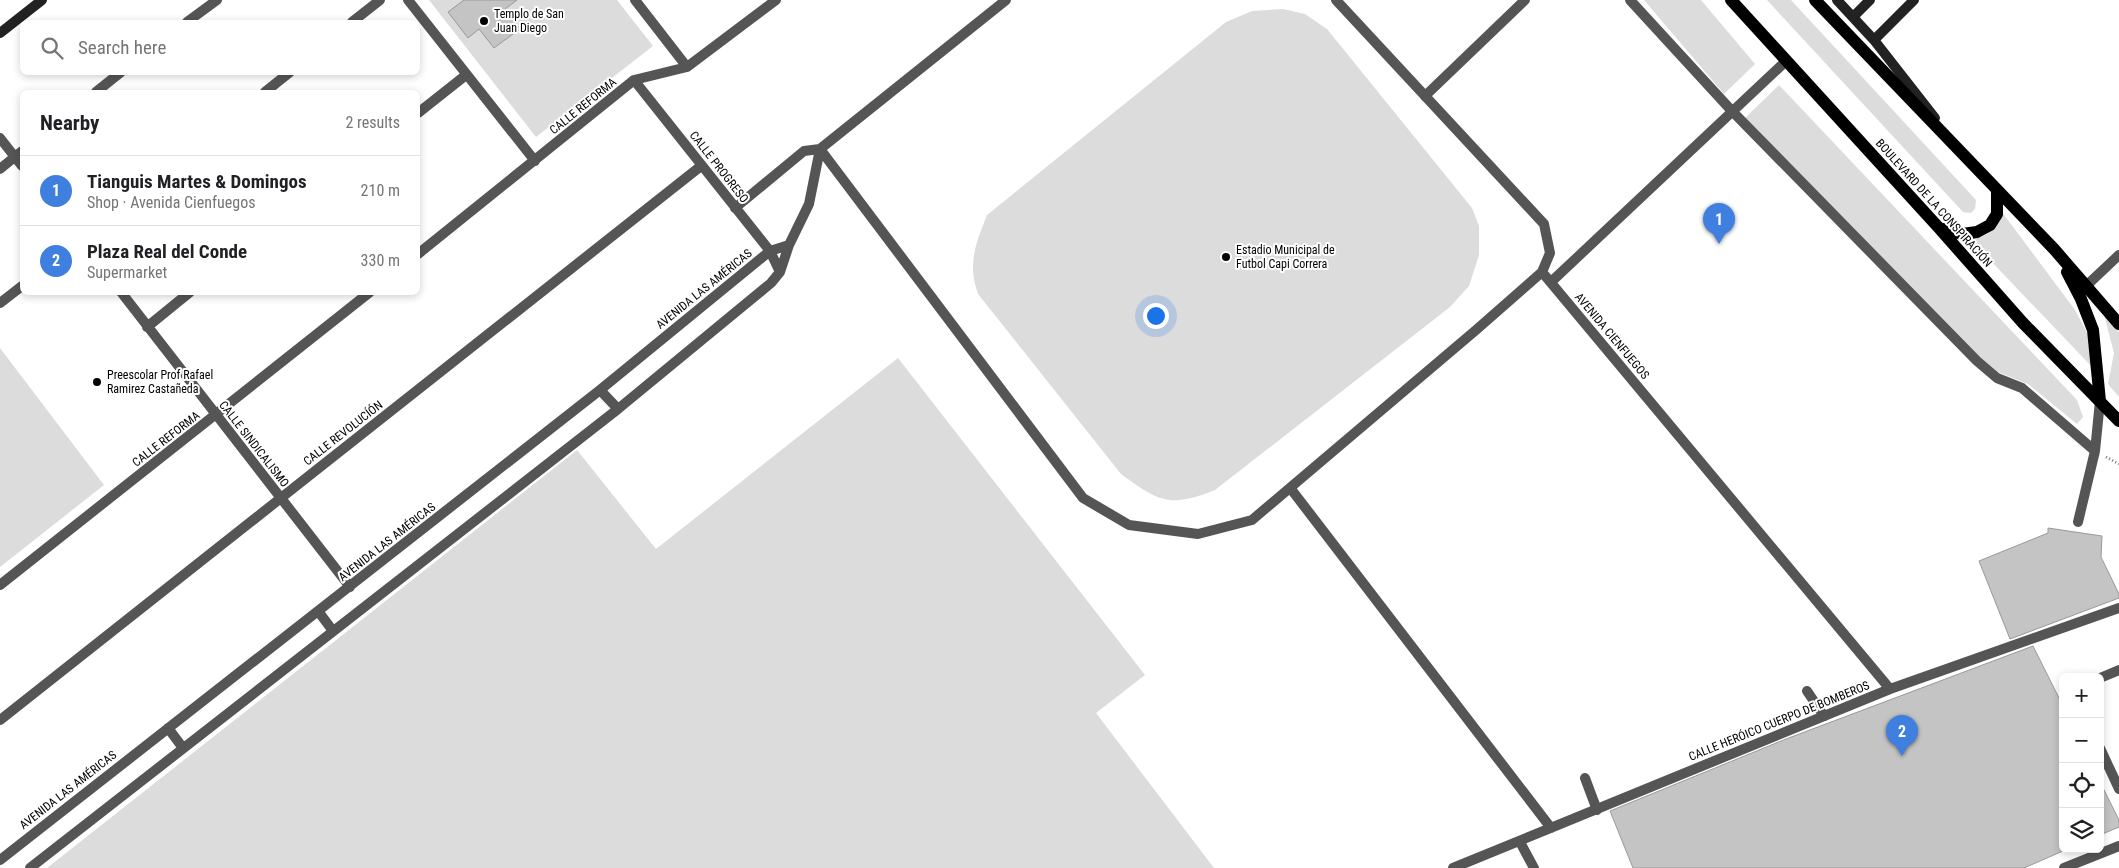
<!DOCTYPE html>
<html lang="en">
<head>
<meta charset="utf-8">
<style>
	body { margin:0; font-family:"Roboto Condensed",sans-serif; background:#f2f2f2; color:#202124 }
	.controls { position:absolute; right:15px; bottom:15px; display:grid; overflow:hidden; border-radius:8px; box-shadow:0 2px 8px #0003 }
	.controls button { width:45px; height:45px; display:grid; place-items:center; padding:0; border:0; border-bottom:1px solid #e0e0e0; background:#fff; color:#202124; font:25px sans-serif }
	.you { position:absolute; left:1155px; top:315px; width:18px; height:18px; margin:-12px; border:4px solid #fff; border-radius:50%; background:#1a73e8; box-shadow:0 0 0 8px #1a73e833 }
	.badge { display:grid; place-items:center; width:32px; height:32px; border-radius:50%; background:#000; color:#fff; font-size:16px; font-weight:700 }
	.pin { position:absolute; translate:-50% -41px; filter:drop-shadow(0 1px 2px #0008) }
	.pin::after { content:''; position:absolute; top:26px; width:18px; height:15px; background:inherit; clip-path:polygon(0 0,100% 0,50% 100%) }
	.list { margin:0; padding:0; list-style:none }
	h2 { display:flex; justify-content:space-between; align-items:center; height:65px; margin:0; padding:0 20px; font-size:21px }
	h2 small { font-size:16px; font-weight:400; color:#757577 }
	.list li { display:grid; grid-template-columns:32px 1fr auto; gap:15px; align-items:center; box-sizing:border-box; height:70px; padding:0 20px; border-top:1px solid #e0e0e0 }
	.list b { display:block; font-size:19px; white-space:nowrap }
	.list p { margin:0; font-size:16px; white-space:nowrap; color:#757577 }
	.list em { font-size:16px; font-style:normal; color:#757577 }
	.icon { flex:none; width:28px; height:28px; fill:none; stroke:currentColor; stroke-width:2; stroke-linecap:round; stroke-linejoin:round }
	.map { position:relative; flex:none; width:2119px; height:868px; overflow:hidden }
	.search { position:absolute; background:#fff; box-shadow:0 2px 8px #0003; left:20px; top:20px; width:400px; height:55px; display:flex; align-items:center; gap:12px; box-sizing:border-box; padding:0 18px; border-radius:8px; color:#757577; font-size:19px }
	.panel { position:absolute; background:#fff; box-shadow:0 2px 8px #0003; left:20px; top:90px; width:400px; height:205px; border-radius:8px }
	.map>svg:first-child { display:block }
</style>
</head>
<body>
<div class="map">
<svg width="2119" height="868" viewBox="0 0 2119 868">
	<rect width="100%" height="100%" fill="#fff"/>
	<path fill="#dcdcdc" d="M429,0H617L653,46L536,137Z
		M1644,0H1701L1755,64L1724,94Z
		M1767,0H1791L1976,200L1975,209L1971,213L1963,212Z
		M1283,9L1305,14L1327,29L1472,208L1479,226V255L1469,286L1450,307L1215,490C1170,508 1159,502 1121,474L978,294C967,264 976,243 987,215L1226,22L1252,11Z
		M1779,85L2077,400L2083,417L2077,424L2028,384L1998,372L1979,357L1745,118Z
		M2002,212L2075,310L2091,340L2092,367L1970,239C1988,238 1996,229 2002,212Z
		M2104,315L2119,332V397L2108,384L2114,353Z
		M0,348L104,485L0,567Z
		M898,358L1145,675L1096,713L1214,868H47L577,450L656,549Z"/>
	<path fill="#c4c4c4" stroke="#999" d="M464,0H517L505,9L520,29L494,48L479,29L468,38L448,12Z
		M2048,528L2102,536L2101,557L2119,594V598L2010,639L1979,561L2048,533Z
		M2033,646L2063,706V851L2024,868H1633L1610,811L1786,739Z
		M2100,782L2119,820V827L2100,835Z"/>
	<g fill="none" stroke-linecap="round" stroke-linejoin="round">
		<path stroke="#777" stroke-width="3" stroke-dasharray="1 2.5" stroke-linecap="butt" d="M2106,457L2119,464"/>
		<path stroke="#555" stroke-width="10" d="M1630,0L1731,110L1977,361L1997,378L2022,388L2095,451
			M1425,96L1525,0
			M1551,282L1786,61
			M2078,522L2095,451L2100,401
			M2100,678L2119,670
			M1807,691L1824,716
			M2100,748L2119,789
			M1585,778L1597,810
			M1520,842L1534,868
			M2064,868L2119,846"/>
		<path stroke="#555" stroke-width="10" d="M408,0L535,161
			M635,0L687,67
			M1336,0L1544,224L1550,253L1542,272L1890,689
			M187,22L217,0
			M352,22L380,0
			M634,80L770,251L780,272
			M96,92L121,72
			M265,92L290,72
			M418,113L466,75
			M0,138L22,166
			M0,169L22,151
			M735,208L804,151L820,149L1083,498L1129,525L1198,534L1252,520L1476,330L1542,272
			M418,254L634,80L687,67L776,0
			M2086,286L2119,255
			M121,292L350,587
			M0,303L22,286
			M147,327L190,292
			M600,390L618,409
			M1291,489L1551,828
			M0,585L370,292
			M318,611L333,631
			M0,720L701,166
			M168,728L183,748
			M0,860L600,390L770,251L789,245
			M30,868L618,409L771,283L780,272L789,245L809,204L820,149L1006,0
			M1453,868L1890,689L2119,608"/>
		<path stroke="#222" stroke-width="10" d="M1837,0L1874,40L1935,118
			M1853,17L1870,0
			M0,33L42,0
			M1874,40L1914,0"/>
		<path stroke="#000" stroke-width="12" d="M1731,0L1939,228L2023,323L2119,421
			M1815,0L2054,249L2119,324
			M1939,228L1962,234L1977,232L1990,225L1997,214V190
			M2067,272L2081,299L2093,330L2100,401"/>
	</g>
	<g fill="#000" stroke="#fff" stroke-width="2">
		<circle cx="484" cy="21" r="5"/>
		<circle cx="1226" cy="257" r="5"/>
		<circle cx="97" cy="382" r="5"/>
	</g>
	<g text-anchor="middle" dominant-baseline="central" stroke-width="4" stroke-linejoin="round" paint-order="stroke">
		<g font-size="12" fill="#000" stroke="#fff" text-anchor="start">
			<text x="494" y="14">Templo de San<tspan x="494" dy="14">Juan Diego</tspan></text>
			<text x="1236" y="250">Estadio Municipal de<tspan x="1236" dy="14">Futbol Capi Correra</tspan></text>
			<text x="107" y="375">Preescolar Prof Rafael<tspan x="107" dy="14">Ramirez Castañeda</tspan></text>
		</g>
		<g font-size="12" fill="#000" stroke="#fff">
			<text transform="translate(583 106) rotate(-39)">CALLE REFORMA</text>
			<text transform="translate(719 167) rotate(52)">CALLE PROGRESO</text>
			<text transform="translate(1934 203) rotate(48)">BOULEVARD DE LA CONSPIRACIÓN</text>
			<text transform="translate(704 289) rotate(-39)">AVENIDA LAS AMÉRICAS</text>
			<text transform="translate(1612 336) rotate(50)">AVENIDA CIENFUEGOS</text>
			<text transform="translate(343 433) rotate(-38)">CALLE REVOLUCÍÓN</text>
			<text transform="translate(166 439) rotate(-38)">CALLE REFORMA</text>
			<text transform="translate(254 444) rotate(52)">CALLE SINDICALISMO</text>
			<text transform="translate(387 542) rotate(-38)">AVENIDA LAS AMÉRICAS</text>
			<text transform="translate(1779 721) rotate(-22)">CALLE HERÓICO CUERPO DE BOMBEROS</text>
			<text transform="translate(68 790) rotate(-38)">AVENIDA LAS AMÉRICAS</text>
		</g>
	</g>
</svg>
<div class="controls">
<button>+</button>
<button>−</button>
<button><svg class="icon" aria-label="locate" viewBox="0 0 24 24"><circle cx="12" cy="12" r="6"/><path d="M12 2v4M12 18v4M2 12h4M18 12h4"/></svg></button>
<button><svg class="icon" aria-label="layers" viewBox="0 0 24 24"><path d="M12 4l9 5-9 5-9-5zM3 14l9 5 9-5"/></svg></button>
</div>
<div class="you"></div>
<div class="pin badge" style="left:1719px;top:244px;background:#3f7fe0">1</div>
<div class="pin badge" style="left:1902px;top:756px;background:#3f7fe0">2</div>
<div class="search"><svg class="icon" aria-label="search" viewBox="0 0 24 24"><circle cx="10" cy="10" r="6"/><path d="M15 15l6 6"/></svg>Search here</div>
<section class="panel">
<h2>Nearby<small>2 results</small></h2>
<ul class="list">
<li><span class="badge" style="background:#3f7fe0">1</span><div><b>Tianguis Martes &amp; Domingos</b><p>Shop · Avenida Cienfuegos</p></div><em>210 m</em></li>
<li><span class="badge" style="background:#3f7fe0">2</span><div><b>Plaza Real del Conde</b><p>Supermarket</p></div><em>330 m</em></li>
</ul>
</section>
</div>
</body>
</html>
